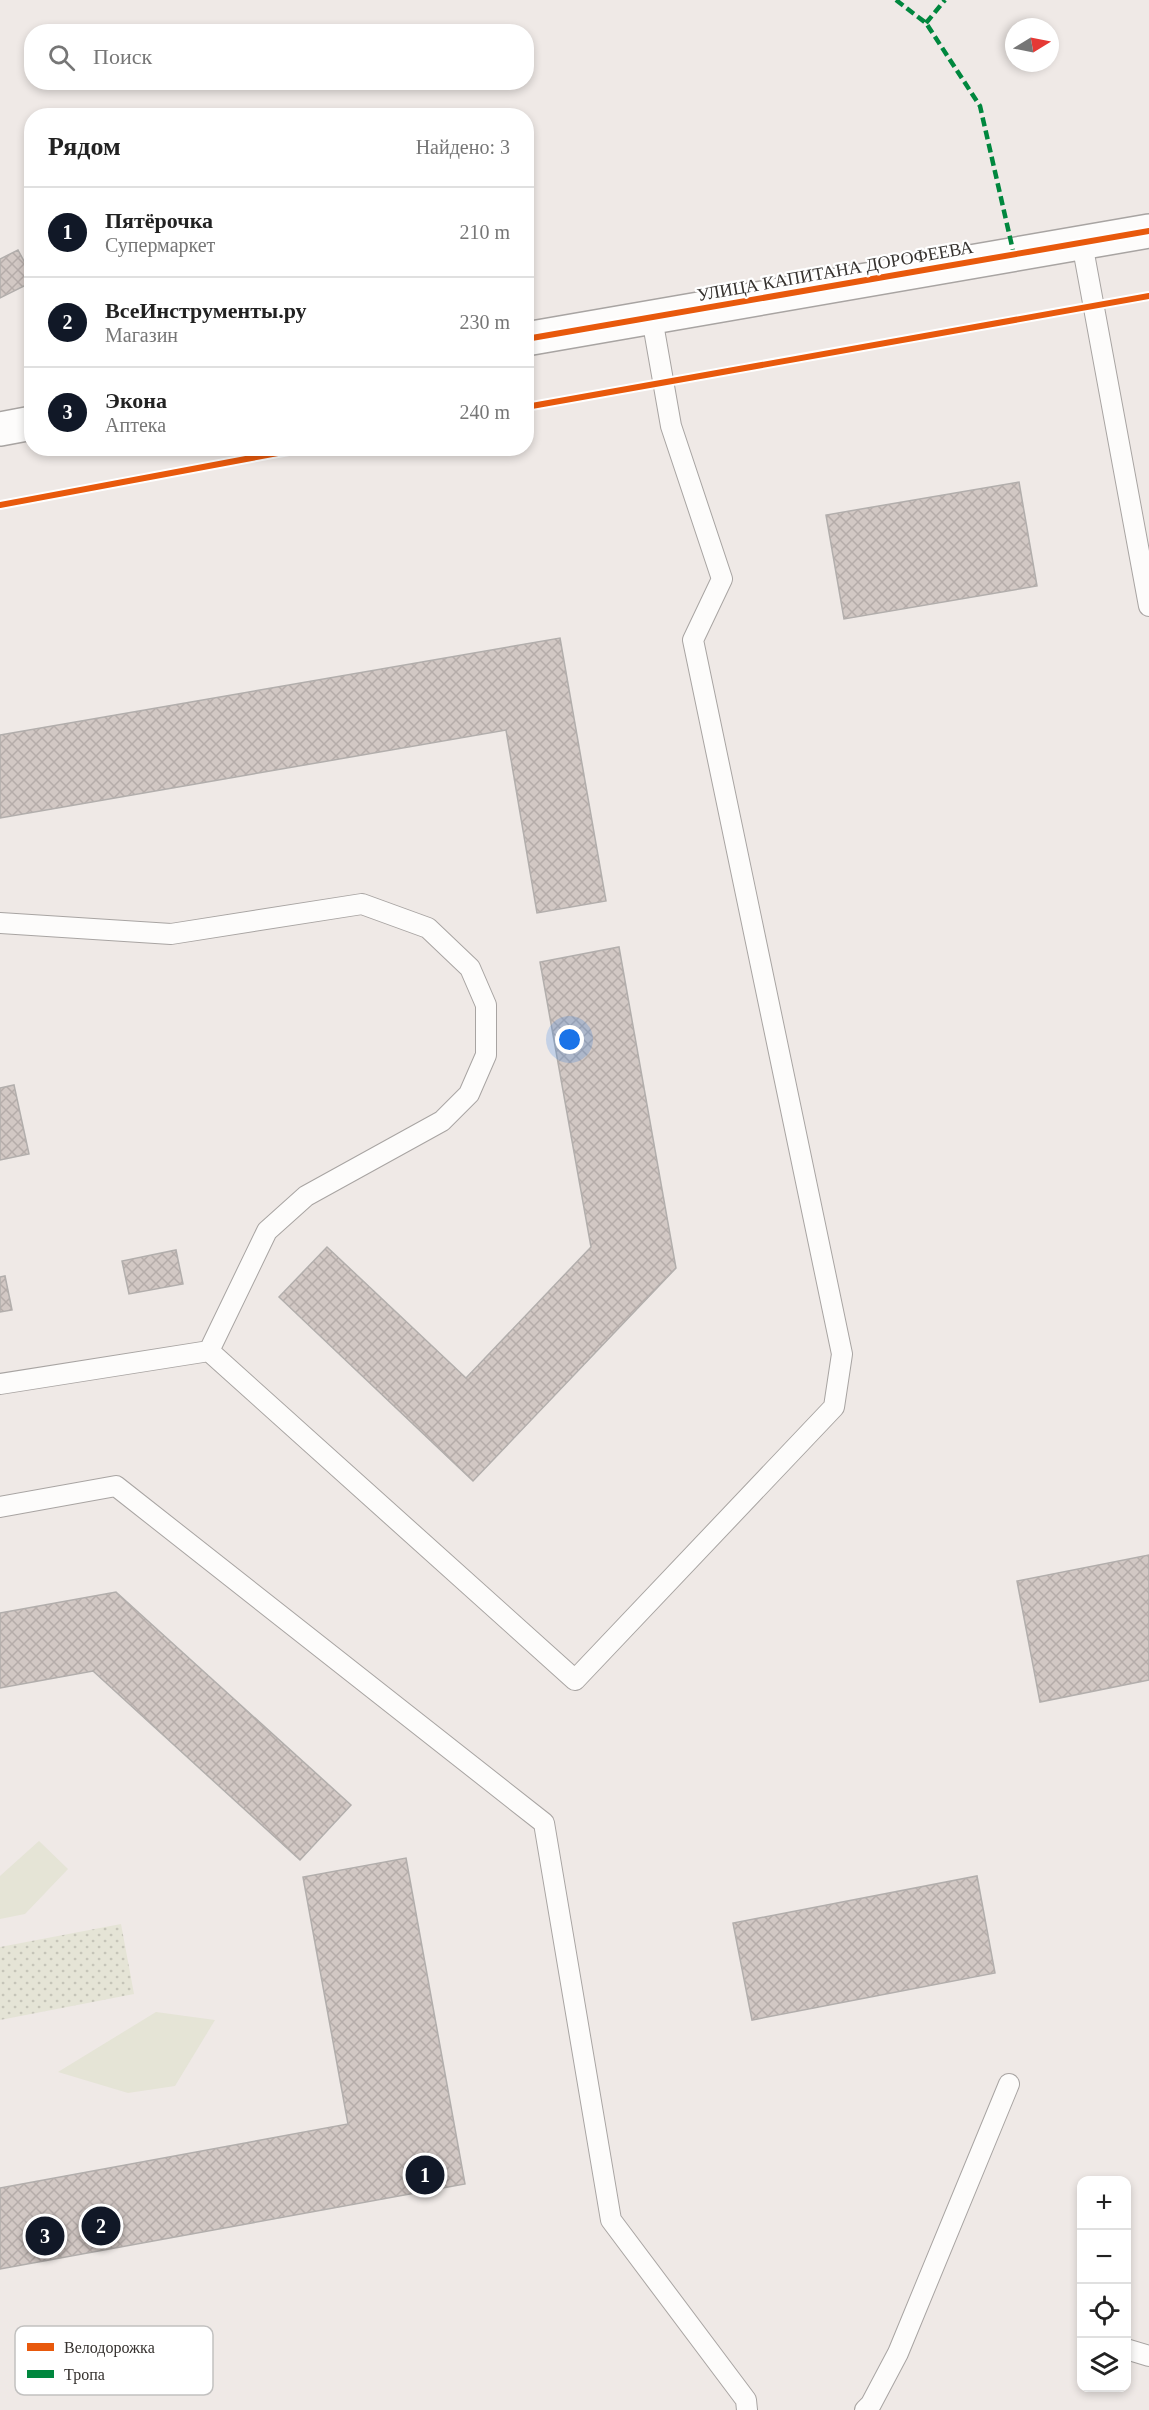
<!DOCTYPE html>
<html lang="ru">
<head>
<meta charset="utf-8">
<style>
	body { margin:0; font-family:Georgia,serif; background:#f2f2f2; color:#222 }
	.controls { position:absolute; right:18px; bottom:18px; display:grid; overflow:hidden; border-radius:12px; box-shadow:0 3px 9px #0003 }
	.controls button { width:54px; height:54px; display:grid; place-items:center; padding:0; border:0; border-bottom:2px solid #e0e0e0; background:#fff; color:#222; font:30px sans-serif }
	.compass { position:absolute; left:1005px; top:18px; width:54px; height:54px; border-radius:50%; background:#fff; box-shadow:0 3px 9px #0003; rotate:80deg }
	.you { position:absolute; left:570px; top:1040px; width:21px; height:21px; margin:-15px; border:4px solid #fff; border-radius:50%; background:#1a73e8; box-shadow:0 0 0 9px #1a73e833 }
	.badge { display:grid; place-items:center; width:39px; height:39px; border-radius:50%; background:#111827; color:#fff; font-size:20px; font-weight:700 }
	.pin { position:absolute; translate:-50% -50%; border:3px solid #fff; box-shadow:0 2px 6px #0006 }
	.list { margin:0; padding:0; list-style:none }
	h2 { display:flex; justify-content:space-between; align-items:center; height:78px; margin:0; padding:0 24px; font-size:26px }
	h2 small { font-size:20px; font-weight:400; color:#767676 }
	.list li { display:grid; grid-template-columns:39px 1fr auto; gap:18px; align-items:center; box-sizing:border-box; height:90px; padding:0 24px; border-top:2px solid #e0e0e0 }
	.list b { display:block; font-size:22px; white-space:nowrap }
	.list p { margin:0; font-size:20px; white-space:nowrap; color:#767676 }
	.list em { font-size:20px; font-style:normal; color:#767676 }
	.icon { flex:none; width:33px; height:33px; fill:none; stroke:currentColor; stroke-width:2; stroke-linecap:round; stroke-linejoin:round }
	.map { position:relative; flex:none; width:1149px; height:2410px; overflow:hidden }
	.search { position:absolute; background:#fff; box-shadow:0 3px 9px #0003; left:24px; top:24px; width:510px; height:66px; display:flex; align-items:center; gap:15px; box-sizing:border-box; padding:0 21px; border-radius:24px; color:#767676; font-size:22px }
	.panel { position:absolute; background:#fff; box-shadow:0 3px 9px #0003; left:24px; top:108px; width:510px; height:348px; border-radius:24px }
	.map>svg:first-child { display:block }
</style>
</head>
<body>
<div class="map">
<svg width="1149" height="2410" viewBox="0 0 1149 2410">
	<defs>
		<pattern id="park-dots" width="8" height="8" patternUnits="userSpaceOnUse" patternTransform="scale(1.5)"><rect width="8" height="8" fill="#e5e4d6"/><path d="M2 2h.1M6 6h.1" fill="none" stroke="#c5c4b8" stroke-width="1.8" stroke-linecap="round"/></pattern>
		<pattern id="building-cross-hatch" width="8" height="8" patternUnits="userSpaceOnUse" patternTransform="scale(1.5)"><rect width="8" height="8" fill="#d2c8c4"/><path d="M0 0l8 8M0 8l8-8" fill="none" stroke="#b5aca9"/></pattern>
	</defs>
	<rect width="100%" height="100%" fill="#efe9e6"/>
	<path fill="#e5e4d6" d="M39,1841L68,1869L25,1914L0,1919V1876Z
		M156,2012L215,2020L175,2086L128,2093L58,2072Z"/>
	<path fill="url(#park-dots)" d="M121,1924L134,1994L0,2020V1947Z"/>
	<path fill="url(#building-cross-hatch)" stroke="#b2aeac" stroke-width="1.5" d="M18,250L32,276V282L0,298V259Z
		M1019,482L1037,586L844,619L826,515Z
		M560,638L606,901L537,913L506,730L0,818V735Z
		M619,947L676,1268L473,1481L279,1297L327,1247L466,1378L591,1247L540,962Z
		M14,1085L29,1154L0,1160V1088Z
		M176,1250L183,1284L129,1294L122,1261Z
		M5,1276L12,1310L0,1312V1277Z
		M1149,1555V1680L1040,1702L1017,1581Z
		M116,1592L351,1805L300,1860L93,1671L0,1688V1613Z
		M406,1858L465,2184L0,2269V2188L348,2124L303,1877Z
		M977,1876L995,1973L752,2020L733,1923Z"/>
	<g fill="none" stroke-linecap="round" stroke-linejoin="round">
		<g stroke="#a8a4a2" stroke-width="22">
			<path id="lane" d="M1082,243L1149,606
				M0,923L171,934L362,904L428,928L470,968L486,1005V1055L469,1094L442,1121L306,1196L267,1231L209,1351
				M0,1384L209,1351L575,1680L834,1407L842,1354L693,640L722,579L671,426L652,318
				M0,1507L116,1486L544,1823L611,2220L746,2400L747,2410
				M1126,2349L1149,2356
				M865,2410L871,2404L898,2353L1009,2084"/>
		</g>
		<g stroke="#a8a4a2" stroke-width="36">
			<path id="street" d="M526,339L1149,231
				M0,429L32,423"/>
		</g>
		<use href="#lane" stroke="#fdfcfb" stroke-width="20"/>
		<use href="#street" stroke="#fdfcfb" stroke-width="33"/>
		<path stroke="#00873e" stroke-width="4.5" stroke-dasharray="9 4.5" stroke-linecap="butt" d="M896,0L926,23L980,106L1014,255
			M926,23L945,0"/>
		<g stroke="#fff" stroke-width="10">
			<path id="cycleway" d="M526,339L1149,231
				M526,407L1149,296
				M0,505L305,448"/>
		</g>
		<use href="#cycleway" stroke="#e8590c" stroke-width="6"/>
	</g>
	<g text-anchor="middle" dominant-baseline="central" stroke-width="4.5" stroke-linejoin="round" paint-order="stroke">
		<g font-size="18" fill="#35312e" stroke="#fff">
			<text transform="translate(835 271) rotate(-10)">УЛИЦА КАПИТАНА ДОРОФЕЕВА</text>
		</g>
	</g>
	<rect x="15" y="2326" width="198" height="69" rx="9" fill="#fff" stroke="#c2c1c0" stroke-width="1.5"/>
	<rect x="27" y="2343" width="27" height="8" fill="#e8590c"/>
	<rect x="27" y="2370" width="27" height="8" fill="#00873e"/>
	<g font-size="16" fill="#35312e">
		<text x="64" y="2353">Велодорожка</text>
		<text x="64" y="2380">Тропа</text>
	</g>
</svg>
<div class="controls">
<button>+</button>
<button>−</button>
<button><svg class="icon" aria-label="locate" viewBox="0 0 24 24"><circle cx="12" cy="12" r="6"/><path d="M12 2v4M12 18v4M2 12h4M18 12h4"/></svg></button>
<button><svg class="icon" aria-label="layers" viewBox="0 0 24 24"><path d="M12 4l9 5-9 5-9-5zM3 14l9 5 9-5"/></svg></button>
</div>
<svg class="compass" viewBox="-18 -18 36 36"><path d="M0-13l5 13h-10z" fill="#e53935"/><path d="M0 13l5-13h-10z" fill="#767676"/></svg>
<div class="you"></div>
<div class="pin badge" style="left:425px;top:2175px">1</div>
<div class="pin badge" style="left:101px;top:2226px">2</div>
<div class="pin badge" style="left:45px;top:2236px">3</div>
<div class="search"><svg class="icon" aria-label="search" viewBox="0 0 24 24"><circle cx="10" cy="10" r="6"/><path d="M15 15l6 6"/></svg>Поиск</div>
<section class="panel">
<h2>Рядом<small>Найдено: 3</small></h2>
<ul class="list">
<li><span class="badge">1</span><div><b>Пятёрочка</b><p>Супермаркет</p></div><em>210 m</em></li>
<li><span class="badge">2</span><div><b>ВсеИнструменты.ру</b><p>Магазин</p></div><em>230 m</em></li>
<li><span class="badge">3</span><div><b>Экона</b><p>Аптека</p></div><em>240 m</em></li>
</ul>
</section>
</div>
</body>
</html>
